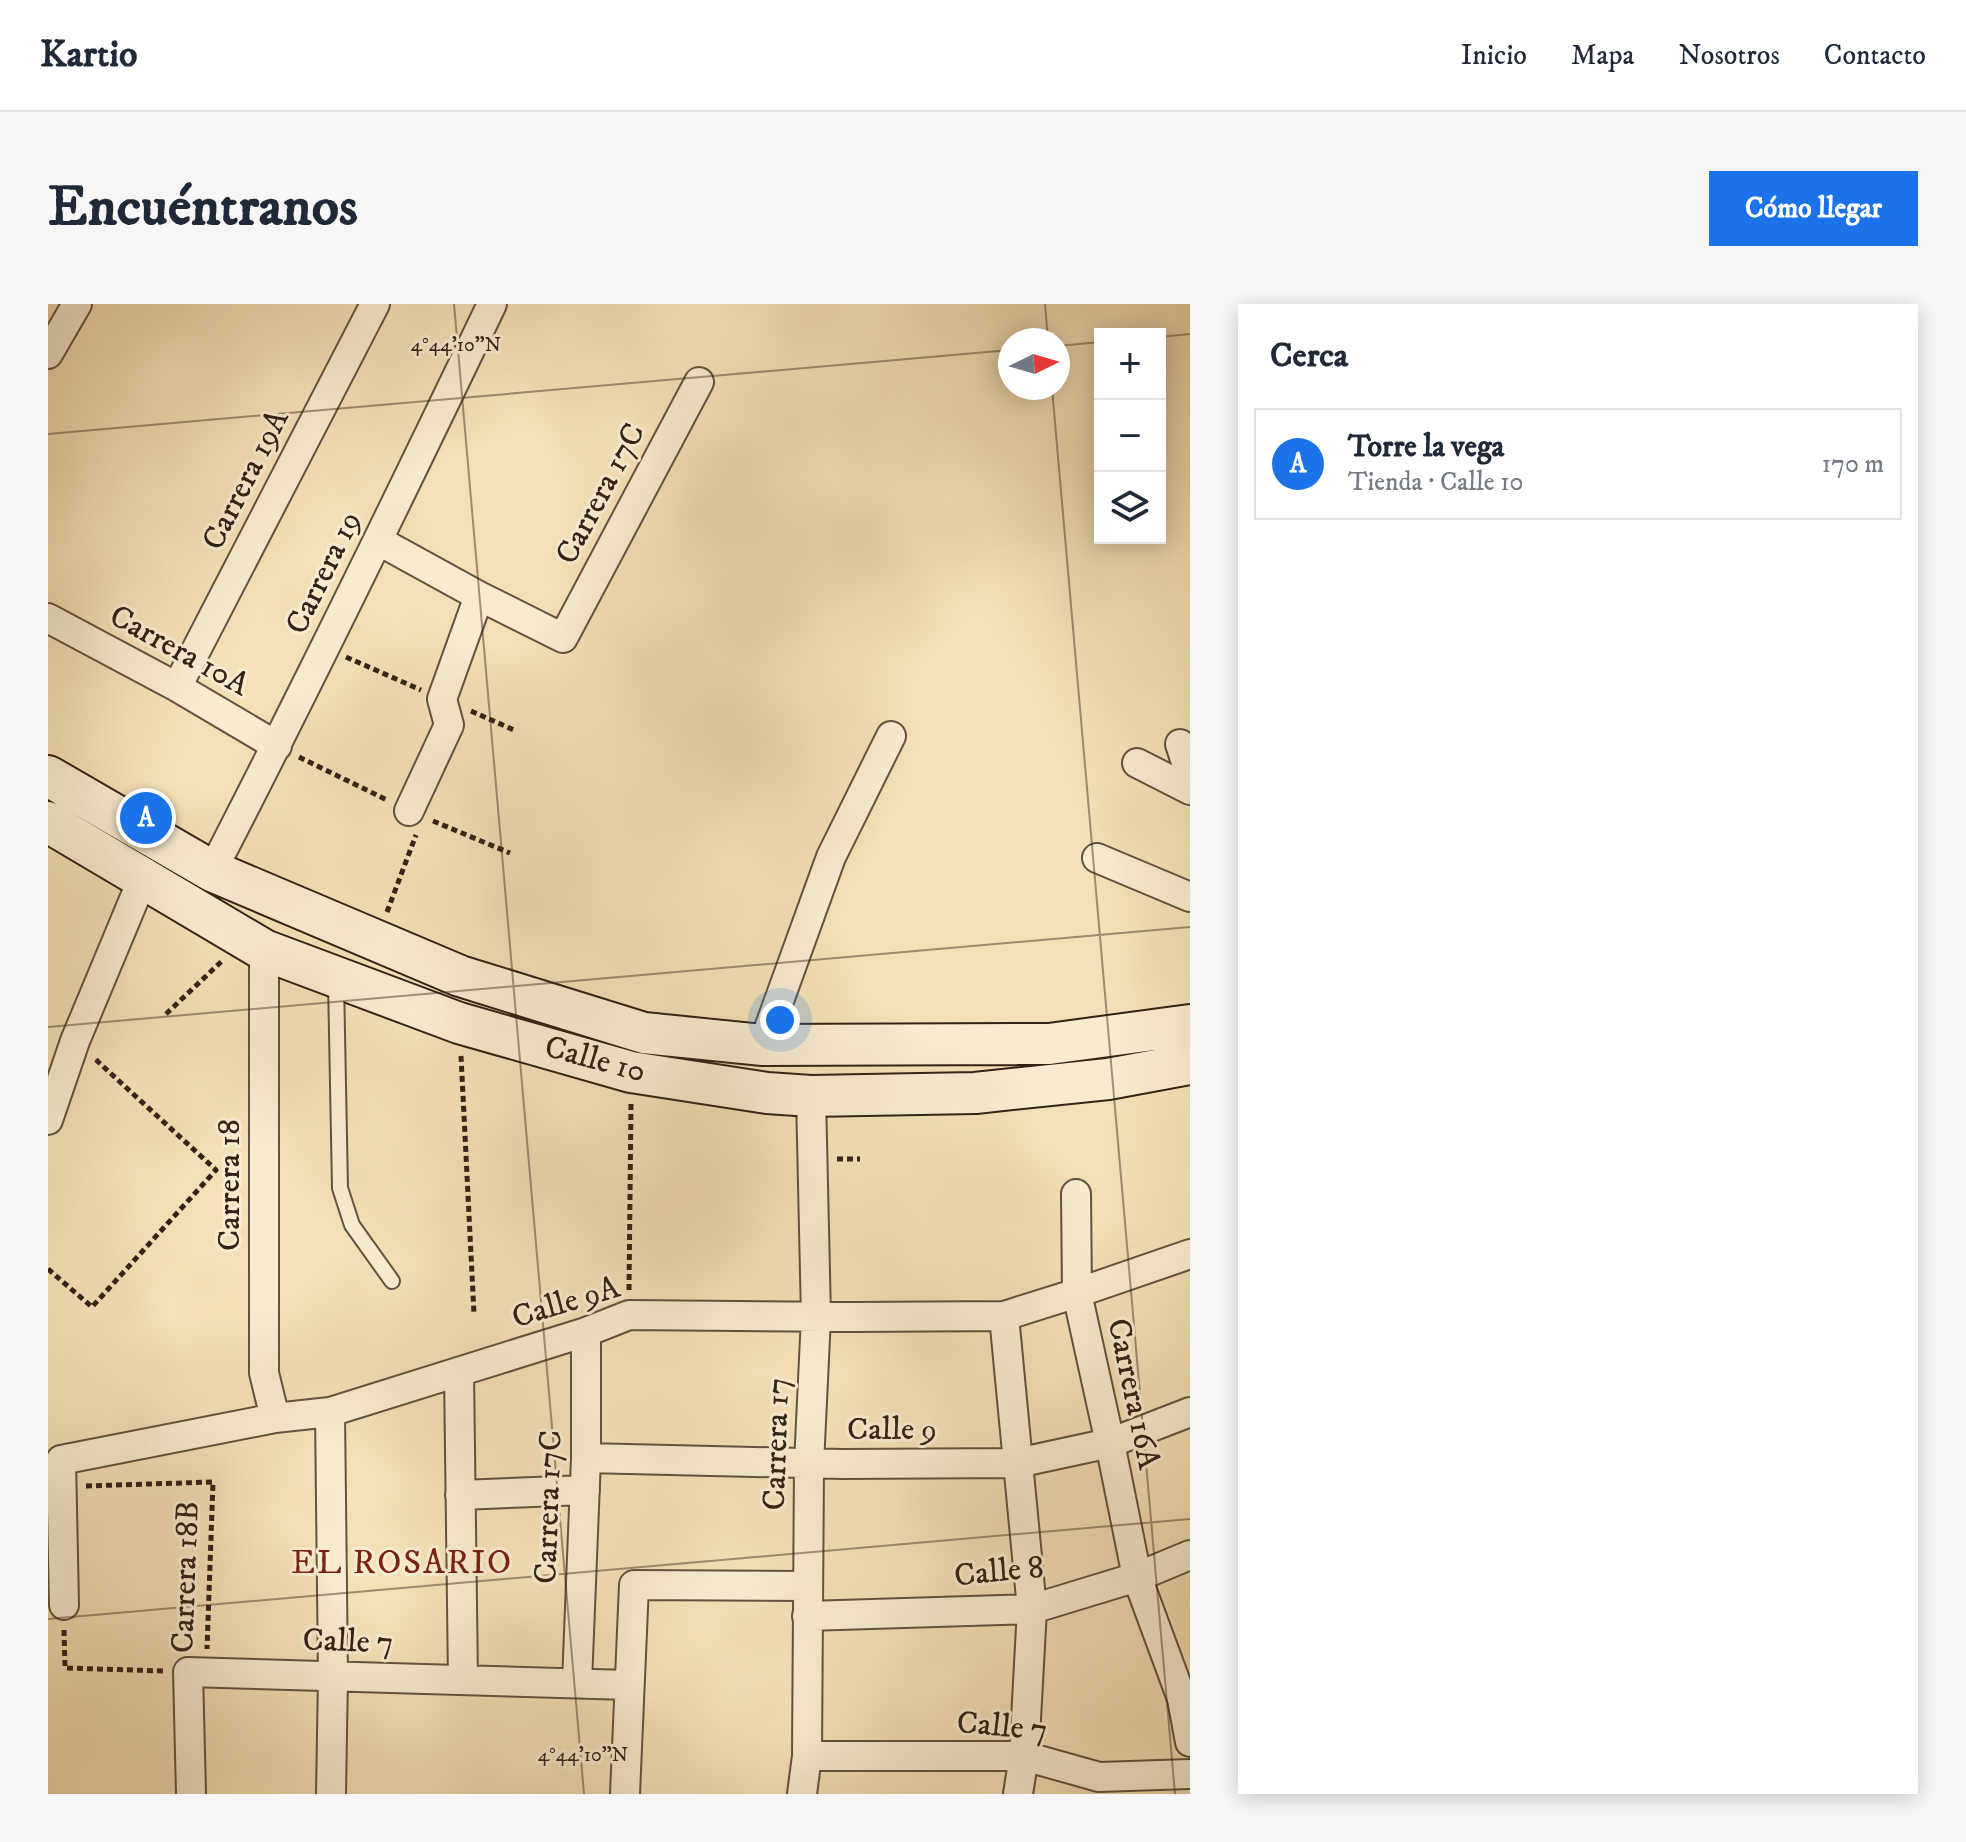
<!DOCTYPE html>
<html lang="es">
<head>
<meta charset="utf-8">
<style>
	body { margin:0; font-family:"IM FELL DW Pica",serif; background:#f6f6f7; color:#1f2937 }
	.controls { position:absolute; right:24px; top:24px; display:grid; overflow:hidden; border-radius:0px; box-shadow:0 4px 20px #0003 }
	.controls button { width:72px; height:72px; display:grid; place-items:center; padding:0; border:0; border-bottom:2px solid #e0e1e3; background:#fff; color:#1f2937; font:40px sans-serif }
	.compass { position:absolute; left:950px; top:24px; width:72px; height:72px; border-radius:50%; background:#fff; box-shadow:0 4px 20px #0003; rotate:85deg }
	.you { position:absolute; left:732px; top:716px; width:28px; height:28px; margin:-20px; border:6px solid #fff; border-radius:50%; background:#1a73e8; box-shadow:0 0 0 12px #1a73e833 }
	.badge { display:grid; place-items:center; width:52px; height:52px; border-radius:50%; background:#1a73e8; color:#fff; font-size:26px; font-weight:700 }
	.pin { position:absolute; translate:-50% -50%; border:4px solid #fff; box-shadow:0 2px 8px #0006 }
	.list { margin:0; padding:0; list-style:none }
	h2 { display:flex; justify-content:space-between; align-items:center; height:104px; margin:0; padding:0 32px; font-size:34px }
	h2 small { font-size:26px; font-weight:400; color:#747a83 }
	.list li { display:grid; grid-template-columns:52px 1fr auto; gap:24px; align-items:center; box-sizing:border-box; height:112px; margin:0 16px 16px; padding:0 16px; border:2px solid #e0e1e3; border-radius:0px }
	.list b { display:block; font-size:30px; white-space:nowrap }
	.list p { margin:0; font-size:26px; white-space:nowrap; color:#747a83 }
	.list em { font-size:26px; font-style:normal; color:#747a83 }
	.icon { flex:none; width:44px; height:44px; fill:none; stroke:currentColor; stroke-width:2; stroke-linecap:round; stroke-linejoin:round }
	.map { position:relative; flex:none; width:1142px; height:1490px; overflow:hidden; border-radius:0px }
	header { display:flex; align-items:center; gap:48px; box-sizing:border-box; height:112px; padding:0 40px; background:#fff; border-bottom:2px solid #e0e1e3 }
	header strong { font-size:38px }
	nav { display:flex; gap:44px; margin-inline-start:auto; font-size:28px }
	.intro { display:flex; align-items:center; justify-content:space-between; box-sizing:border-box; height:192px; padding:0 48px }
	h1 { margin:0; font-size:56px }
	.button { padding:20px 36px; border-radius:0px; background:#1a73e8; color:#fff; font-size:28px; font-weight:700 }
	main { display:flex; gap:48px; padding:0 48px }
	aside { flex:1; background:#fff; border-radius:0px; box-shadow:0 4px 20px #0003 }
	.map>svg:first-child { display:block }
</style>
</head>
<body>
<header>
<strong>Kartio</strong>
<nav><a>Inicio</a><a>Mapa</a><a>Nosotros</a><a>Contacto</a></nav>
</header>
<div class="intro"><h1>Encuéntranos</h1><a class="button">Cómo llegar</a></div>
<main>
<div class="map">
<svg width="1142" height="1490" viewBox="0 0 1142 1490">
	<rect width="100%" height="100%" fill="#f4e0b6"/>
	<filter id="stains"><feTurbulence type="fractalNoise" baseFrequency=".0025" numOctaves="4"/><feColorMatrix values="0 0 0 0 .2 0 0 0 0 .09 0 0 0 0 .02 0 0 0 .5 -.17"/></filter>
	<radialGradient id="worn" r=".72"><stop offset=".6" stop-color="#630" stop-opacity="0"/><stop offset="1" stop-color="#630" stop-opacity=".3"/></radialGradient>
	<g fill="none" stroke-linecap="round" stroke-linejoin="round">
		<g stroke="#62523f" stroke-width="18">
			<path id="lane" d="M288,677L292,884L304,921L344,977"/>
		</g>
		<g stroke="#62523f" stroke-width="32">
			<path id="street" d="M0,50L29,0
				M331,237L431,292L515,334L651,78
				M0,314L129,383L229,442
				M129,383L327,0
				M1132,440L1142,471
				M1089,459L1142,486
				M361,507L401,421L394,395L431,292
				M1049,554L1142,593
				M164,567C261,379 353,190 444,0
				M216,646V1069L227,1114
				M715,741L783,553L843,432
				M0,816L27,737L95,574
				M1028,890L1029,989L1062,1139L1089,1273L1134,1395L1142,1438
				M956,1012L984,1305L976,1452L970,1490
				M411,1068L415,1376
				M282,1108L285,1372L283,1490
				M538,1154L795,1160L969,1159L1062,1139L1142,1108
				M412,1191L537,1186
				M16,1301L13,1156L227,1114L282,1108L538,1028L581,1011L806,1013L956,1012L1029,989L1142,950
				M759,1312L984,1305L1089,1273L1142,1251
				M529,1379L538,1154V1028
				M759,1452H976L1051,1473L1142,1470
				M143,1490L140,1368L580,1381
				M577,1490L586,1281L760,1282
				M754,1490L759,1452L761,1160L768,1013L763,792"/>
		</g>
		<g stroke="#322217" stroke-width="44">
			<path id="secondary" d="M0,472L164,567L412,672L596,729L715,741L1001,740L1142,721
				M0,518L216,646L411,719L583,768L719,789L763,792L927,789L1060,775L1142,760"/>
		</g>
		<path stroke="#322217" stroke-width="5" stroke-dasharray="6 4" stroke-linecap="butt" d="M298,353L373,386
			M423,407L466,426
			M251,453L339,496
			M385,517L462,549
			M339,608L368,531
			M118,710L175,656
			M413,752L426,1010
			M789,855H812
			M0,965L44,1003L168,866L46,754
			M581,986L583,800
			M38,1182L165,1178L159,1345
			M16,1326L17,1364L117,1367"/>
		<use href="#lane" stroke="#f8ebd0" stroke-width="14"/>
		<use href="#street" stroke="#f8ebd0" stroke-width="28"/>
		<use href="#secondary" stroke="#f8ebd0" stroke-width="40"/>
	</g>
	<path fill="none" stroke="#322217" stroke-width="2" stroke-opacity="0.45" d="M406,0L536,1490M997,0L1000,36M1112,33L1142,30M1010,42L1052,38M1004,84L1127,1490M0,130L962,46M0,723L1142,623M0,1315L1142,1215"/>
	<g text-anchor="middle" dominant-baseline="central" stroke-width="6" stroke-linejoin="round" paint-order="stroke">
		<g font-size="32" fill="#322217" stroke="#f8ebd0">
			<text transform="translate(198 176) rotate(-63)">Carrera 19A</text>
			<text transform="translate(553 190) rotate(-62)">Carrera 17C</text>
			<text transform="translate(276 269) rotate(-64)">Carrera 19</text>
			<text transform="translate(131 347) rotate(29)">Carrera 10A</text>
			<text transform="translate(547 756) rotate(15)">Calle 10</text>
			<text transform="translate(182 881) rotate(-90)">Carrera 18</text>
			<text transform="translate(518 999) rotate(-17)">Calle 9A</text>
			<text transform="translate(1085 1090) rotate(78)">Carrera 16A</text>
			<text x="844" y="1126">Calle 9</text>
			<text transform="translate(729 1140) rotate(-88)">Carrera 17</text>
			<text transform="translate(501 1203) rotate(-88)">Carrera 17C</text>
			<text transform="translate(951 1268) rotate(-6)">Calle 8</text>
			<text transform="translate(138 1273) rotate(-88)">Carrera 18B</text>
			<text transform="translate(300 1338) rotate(2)">Calle 7</text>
			<text transform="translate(954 1423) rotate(5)">Calle 7</text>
		</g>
		<g font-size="34" letter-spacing="2" fill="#7a1f14" stroke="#f8ebd0">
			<text x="354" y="1259">EL ROSARIO</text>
		</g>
	</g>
	<g font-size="20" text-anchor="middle" fill="#322217" stroke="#f8ebd0" stroke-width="6" stroke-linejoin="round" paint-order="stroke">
		<text x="408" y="47">4°44'10"N</text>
		<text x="535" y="1457">4°44'10"N</text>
	</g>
	<rect width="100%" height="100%" filter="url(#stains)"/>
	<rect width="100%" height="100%" fill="url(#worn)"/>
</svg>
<div class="controls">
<button>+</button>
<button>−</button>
<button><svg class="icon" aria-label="layers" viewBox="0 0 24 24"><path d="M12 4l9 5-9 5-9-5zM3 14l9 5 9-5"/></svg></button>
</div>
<svg class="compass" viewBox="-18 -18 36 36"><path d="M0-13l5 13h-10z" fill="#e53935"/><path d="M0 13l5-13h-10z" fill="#747a83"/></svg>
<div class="you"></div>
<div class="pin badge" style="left:98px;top:514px">A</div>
</div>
<aside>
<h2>Cerca<small></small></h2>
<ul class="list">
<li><span class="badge">A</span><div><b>Torre la vega</b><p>Tienda · Calle 10</p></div><em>170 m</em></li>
</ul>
</aside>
</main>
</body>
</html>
